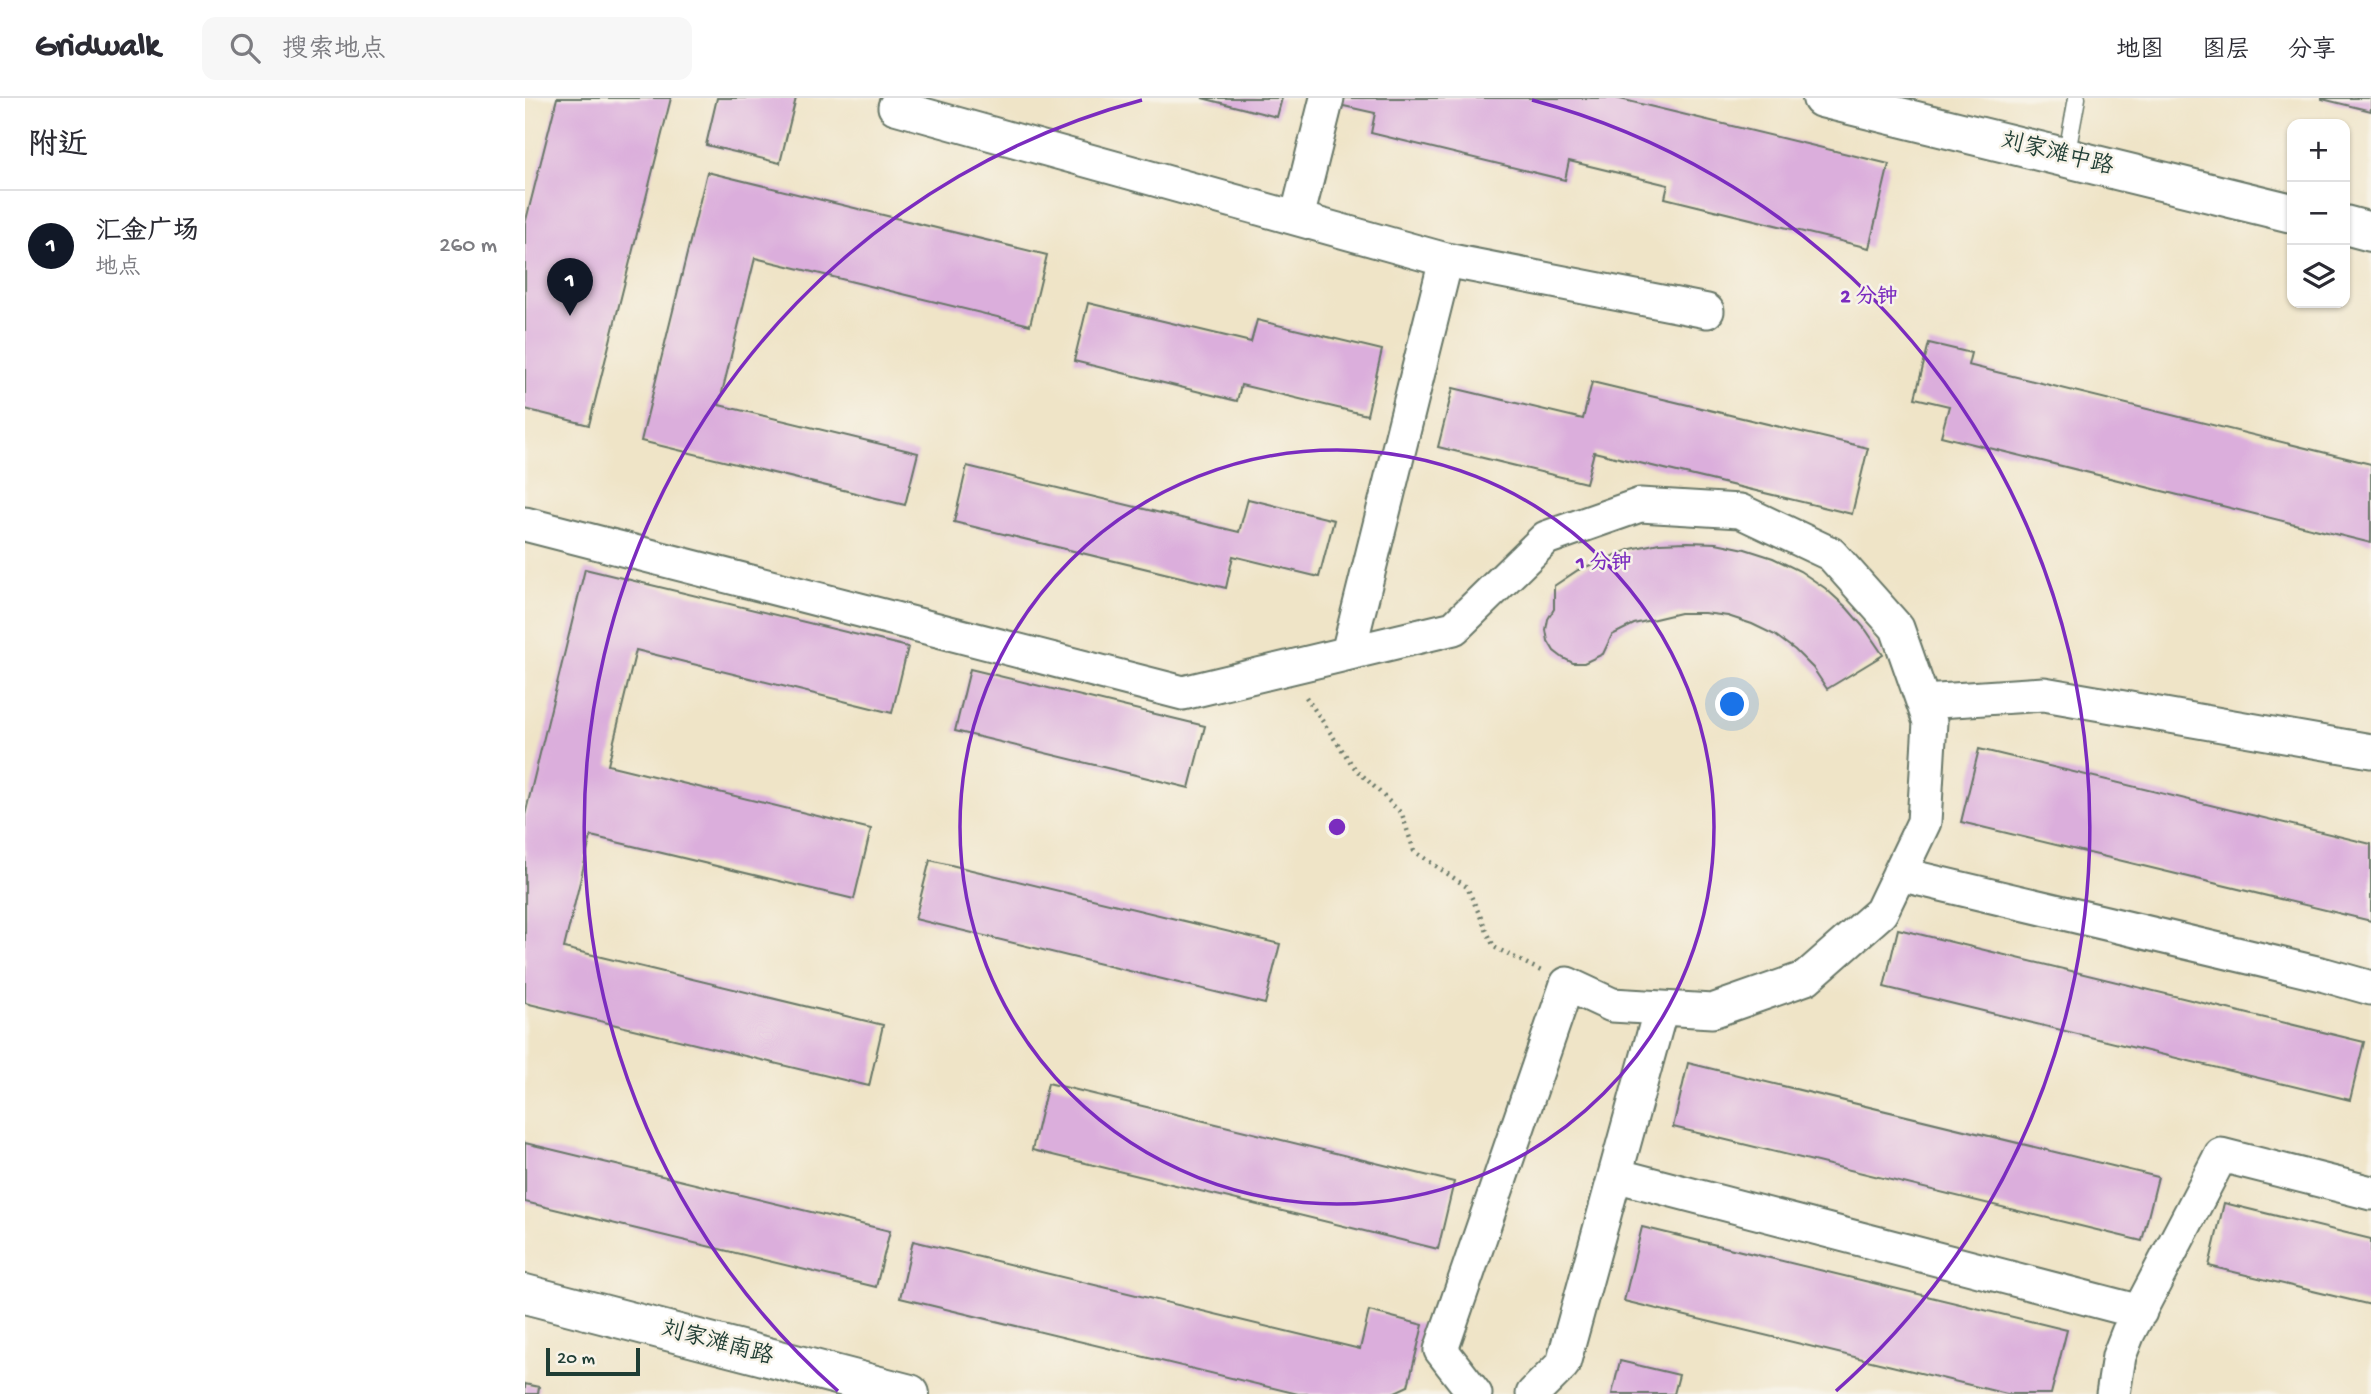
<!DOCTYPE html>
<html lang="zh">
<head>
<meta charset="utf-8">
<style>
	body { margin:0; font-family:"Gochi Hand","LXGW WenKai TC",sans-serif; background:#f7f7f7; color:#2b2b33 }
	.controls { position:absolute; right:21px; top:21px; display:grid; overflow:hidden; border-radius:14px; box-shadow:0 2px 5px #0004 }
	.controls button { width:63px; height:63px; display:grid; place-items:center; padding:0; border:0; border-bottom:2px solid #e1e1e2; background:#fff; color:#2b2b33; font:35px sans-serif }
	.scale { position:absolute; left:21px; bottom:18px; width:94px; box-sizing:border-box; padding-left:7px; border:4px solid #1f3d34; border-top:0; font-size:19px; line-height:24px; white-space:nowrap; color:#1f3d34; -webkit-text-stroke:5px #f7f3e8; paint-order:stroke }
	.you { position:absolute; left:1208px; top:607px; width:24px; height:24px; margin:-18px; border:5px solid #fff; border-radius:50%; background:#1a73e8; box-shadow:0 0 0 10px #1a73e833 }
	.badge { display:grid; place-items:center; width:46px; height:46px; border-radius:50%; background:#111827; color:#fff; font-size:23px; font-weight:700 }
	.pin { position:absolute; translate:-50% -58px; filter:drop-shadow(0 2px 4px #0008) }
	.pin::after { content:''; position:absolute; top:37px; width:24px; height:21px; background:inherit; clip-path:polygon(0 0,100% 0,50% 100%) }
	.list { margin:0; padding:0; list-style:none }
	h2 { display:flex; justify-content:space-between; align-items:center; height:91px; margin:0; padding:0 28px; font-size:30px }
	h2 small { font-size:23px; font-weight:400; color:#7c7c81 }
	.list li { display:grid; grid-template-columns:46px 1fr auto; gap:21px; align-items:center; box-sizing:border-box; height:112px; padding:0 28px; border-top:2px solid #e1e1e2 }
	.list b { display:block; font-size:26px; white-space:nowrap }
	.list p { margin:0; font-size:23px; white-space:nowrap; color:#7c7c81 }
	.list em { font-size:23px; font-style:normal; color:#7c7c81 }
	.icon { flex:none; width:38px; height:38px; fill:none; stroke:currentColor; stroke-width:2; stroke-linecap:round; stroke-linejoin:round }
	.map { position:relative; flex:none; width:1846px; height:1296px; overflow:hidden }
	header { display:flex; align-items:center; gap:42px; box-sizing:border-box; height:98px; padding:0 35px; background:#fff; border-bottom:2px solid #e1e1e2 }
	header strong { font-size:33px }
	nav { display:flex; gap:38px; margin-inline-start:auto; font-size:24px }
	.search { width:490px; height:63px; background:#f7f7f7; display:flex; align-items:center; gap:18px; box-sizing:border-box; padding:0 24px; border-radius:14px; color:#7c7c81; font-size:26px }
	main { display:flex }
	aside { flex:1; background:#fff }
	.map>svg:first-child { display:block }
</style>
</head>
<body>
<header>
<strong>Gridwalk</strong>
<div class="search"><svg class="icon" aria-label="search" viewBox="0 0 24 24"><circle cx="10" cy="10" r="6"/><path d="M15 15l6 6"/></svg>搜索地点</div>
<nav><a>地图</a><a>图层</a><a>分享</a></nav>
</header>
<main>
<aside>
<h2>附近<small></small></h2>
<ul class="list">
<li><span class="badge">1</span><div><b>汇金广场</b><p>地点</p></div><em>260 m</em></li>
</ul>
</aside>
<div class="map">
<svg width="1846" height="1296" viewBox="0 0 1846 1296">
	<rect width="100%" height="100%" fill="#f7f3e8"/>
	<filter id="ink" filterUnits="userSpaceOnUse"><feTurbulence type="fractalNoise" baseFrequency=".0143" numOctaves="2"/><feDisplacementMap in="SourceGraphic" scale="14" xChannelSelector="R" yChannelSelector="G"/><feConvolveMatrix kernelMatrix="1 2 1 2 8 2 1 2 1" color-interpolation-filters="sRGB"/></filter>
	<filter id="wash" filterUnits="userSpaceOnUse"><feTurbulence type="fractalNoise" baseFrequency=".00686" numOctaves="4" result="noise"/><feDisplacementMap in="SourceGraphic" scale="28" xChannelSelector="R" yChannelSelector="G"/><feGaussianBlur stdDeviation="1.57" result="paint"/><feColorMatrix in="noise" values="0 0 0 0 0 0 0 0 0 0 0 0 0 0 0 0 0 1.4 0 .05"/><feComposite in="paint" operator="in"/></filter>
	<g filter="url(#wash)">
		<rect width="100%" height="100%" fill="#efe4c7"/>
		<g id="blocks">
			<path fill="#dbaedc" d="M32,0H146L64,327L0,311V126Z
				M192,0H271L255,65L181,47Z
				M677,0H757L752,19Z
				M815,0H1091L1364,66L1344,150L1140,100L1143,87L1044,63L1040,82L846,35L850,15L814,7Z
				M1797,0H1846V13L1797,1Z
				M182,74L522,157L505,227L230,160L194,307L393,355L380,407L116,343Z
				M563,205L726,244L732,222L857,252L842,317L716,287L712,303L549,263Z
				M1404,245L1446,255L1443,267L1846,366V445L1416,338L1424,308L1390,300Z
				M1067,284L1343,350L1327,416L1069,354L1061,385L913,349L928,290L1058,321Z
				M442,368L714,434L723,401L809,422L794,479L708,458L701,490L429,424Z
				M1163,444L1191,445L1220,451L1248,460L1275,473L1300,490L1322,510L1341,532L1358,557L1302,591L1288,570L1270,552L1250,537L1227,526L1203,518L1179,515H1155L1109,526L1087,537L1078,556L1059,565H1048L1038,560L1029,553L1023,543L1021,532L1023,521L1029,511V488L1053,472L1106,451L1134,445Z
				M60,471L383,549L367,615L111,552L83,667L346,731L329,801L66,738L39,850L358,927L344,988L0,905V717Z
				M445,571L680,628L664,690L430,633Z
				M1454,651L1846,746V823L1436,724Z
				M405,762L755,846L740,906L390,821Z
				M1373,831L1839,944L1825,1002L1359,889Z
				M1163,965L1633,1079L1617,1143L1148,1029Z
				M523,985L929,1084L913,1151L507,1052Z
				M0,1045L365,1133L351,1189L0,1104Z
				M1699,1105L1846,1141V1207L1684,1168Z
				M1117,1129L1542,1232L1526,1296H1482L1099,1203Z
				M388,1143L835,1251L844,1213L898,1227L883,1288L866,1296H773L375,1200Z
				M1095,1263L1154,1277L1149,1296H1087Z
				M0,1286L14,1289L13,1296H0Z"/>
		</g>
	</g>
	<g filter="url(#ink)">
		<use href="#blocks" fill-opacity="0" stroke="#687767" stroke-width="2"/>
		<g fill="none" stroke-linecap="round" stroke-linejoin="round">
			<g stroke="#687767" stroke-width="19">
				<path id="service" d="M1541,60L1552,0"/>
			</g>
			<g stroke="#687767" stroke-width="37">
				<path id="minor" d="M370,9L921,162L1182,213
					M772,120L802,0
					M0,426L658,595L929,530L1021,440L1115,407L1215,413L1306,456L1372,530L1405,624L1399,724L1356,814L1281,880L1187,913L1087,907L1042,886L916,1252L950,1296
					M823,555L921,162
					M1398,604L1519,596L1846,653
					M1374,776L1800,877L1846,890
					M1090,1077L1615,1214
					M1008,1296L1038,1266L1136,910
					M1588,1296L1594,1258L1603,1235L1696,1057L1846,1095"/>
			</g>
			<g stroke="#687767" stroke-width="42">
				<path id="tertiary" d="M1297,0L1767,115
					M1820,127L1846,134
					M0,1196L385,1296"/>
			</g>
			<path stroke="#687767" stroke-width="4.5" stroke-dasharray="2 5" stroke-linecap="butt" d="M781,599L828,668L877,716L889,753L942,789L969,849L1016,873"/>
			<use href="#service" stroke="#fff" stroke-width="16"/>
			<use href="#minor" stroke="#fff" stroke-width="33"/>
			<use href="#tertiary" stroke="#fff" stroke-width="38"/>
		</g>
	</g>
	<g fill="none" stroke="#7b2cbf" stroke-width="3.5">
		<circle cx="812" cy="729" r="377"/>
		<path d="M313 1293A753 753 0 0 1 617 2M1007 2A753 753 0 0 1 1311 1293"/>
	</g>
	<g text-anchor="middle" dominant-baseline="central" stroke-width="5" stroke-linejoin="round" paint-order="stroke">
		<g font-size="23" fill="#1f3d34" stroke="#f7f3e8">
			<text transform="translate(1532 57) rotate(14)">刘家滩中路</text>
			<text transform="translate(192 1246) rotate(15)">刘家滩南路</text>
		</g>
	</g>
	<circle cx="812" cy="729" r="10" fill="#7b2cbf" stroke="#f7f3e8" stroke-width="3.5"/>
	<g font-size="21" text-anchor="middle" font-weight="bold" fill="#7b2cbf" stroke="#f7f3e8" stroke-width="5" stroke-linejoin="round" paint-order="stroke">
		<text x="1344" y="204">2 分钟</text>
		<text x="1079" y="470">1 分钟</text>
	</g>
</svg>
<div class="controls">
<button>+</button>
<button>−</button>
<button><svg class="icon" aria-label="layers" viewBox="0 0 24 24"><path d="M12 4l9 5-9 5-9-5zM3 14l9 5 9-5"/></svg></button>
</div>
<div class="scale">20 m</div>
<div class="you"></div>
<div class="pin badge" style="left:45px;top:218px">1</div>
</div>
</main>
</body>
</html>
